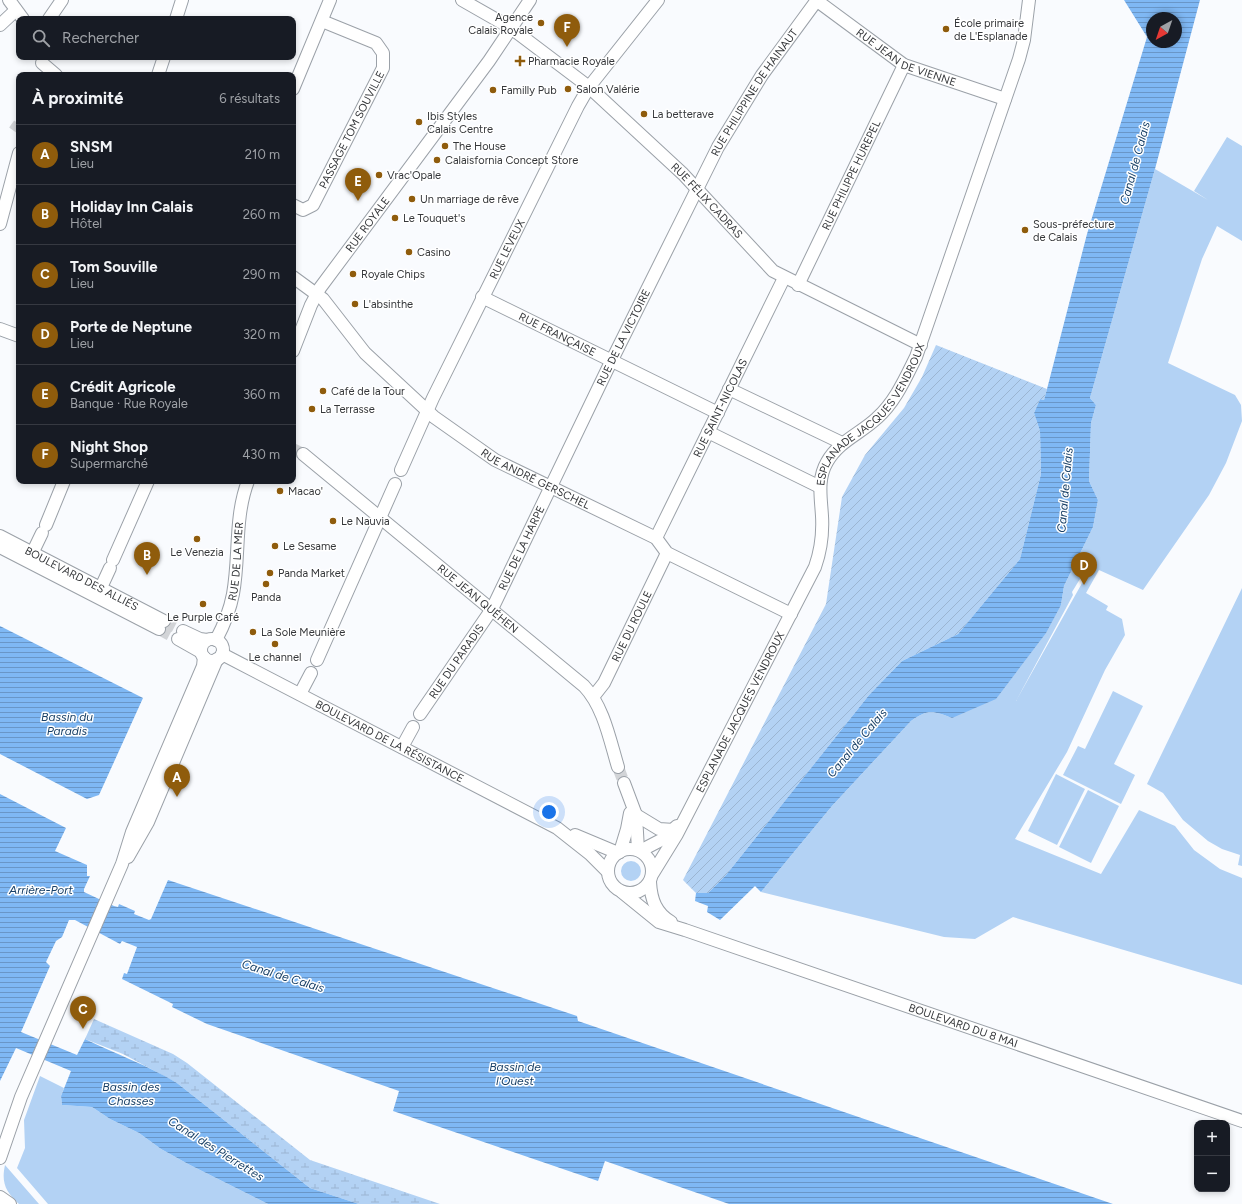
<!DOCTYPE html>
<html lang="fr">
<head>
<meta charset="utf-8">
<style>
	body { margin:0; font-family:Figtree,sans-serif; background:#242831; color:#f1f3f6 }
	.controls { position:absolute; right:12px; bottom:12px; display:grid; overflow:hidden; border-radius:8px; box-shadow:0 2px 6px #0003 }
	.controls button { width:36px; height:36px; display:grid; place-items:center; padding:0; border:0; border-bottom:1px solid #363941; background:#171b24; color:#f1f3f6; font:20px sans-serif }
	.compass { position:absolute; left:1146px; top:12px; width:36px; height:36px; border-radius:50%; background:#171b24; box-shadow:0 2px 6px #0003; rotate:220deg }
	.you { position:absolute; left:549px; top:812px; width:14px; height:14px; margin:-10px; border:3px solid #fff; border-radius:50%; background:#1a73e8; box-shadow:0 0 0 6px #1a73e833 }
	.badge { display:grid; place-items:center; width:26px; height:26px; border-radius:50%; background:#8f5c0c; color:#fff; font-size:13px; font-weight:700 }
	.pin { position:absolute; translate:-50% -33px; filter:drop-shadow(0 1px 2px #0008) }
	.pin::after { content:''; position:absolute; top:21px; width:14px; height:12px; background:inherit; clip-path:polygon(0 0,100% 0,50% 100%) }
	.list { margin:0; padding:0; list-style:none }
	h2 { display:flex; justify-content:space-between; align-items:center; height:52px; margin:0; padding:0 16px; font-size:17px }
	h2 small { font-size:13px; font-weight:400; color:#9ea1a6 }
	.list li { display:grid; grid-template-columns:26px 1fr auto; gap:12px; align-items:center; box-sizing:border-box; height:60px; padding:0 16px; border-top:1px solid #363941 }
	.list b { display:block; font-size:15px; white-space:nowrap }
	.list p { margin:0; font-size:13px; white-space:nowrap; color:#9ea1a6 }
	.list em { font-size:13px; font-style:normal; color:#9ea1a6 }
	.icon { flex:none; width:22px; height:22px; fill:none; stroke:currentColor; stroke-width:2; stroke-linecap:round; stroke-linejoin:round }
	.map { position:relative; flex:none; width:1242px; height:1204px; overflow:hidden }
	.search { position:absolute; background:#171b24; box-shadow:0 2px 6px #0003; left:16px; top:16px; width:280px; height:44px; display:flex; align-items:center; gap:10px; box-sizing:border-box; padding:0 14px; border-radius:8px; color:#9ea1a6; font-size:15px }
	.panel { position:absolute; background:#171b24; box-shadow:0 2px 6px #0003; left:16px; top:72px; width:280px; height:412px; border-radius:8px }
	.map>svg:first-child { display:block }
</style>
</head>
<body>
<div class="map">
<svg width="1242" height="1204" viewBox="0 0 1242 1204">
	<defs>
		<pattern id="wetland-marsh" width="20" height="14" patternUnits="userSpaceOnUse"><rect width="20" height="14" fill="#b3d2f4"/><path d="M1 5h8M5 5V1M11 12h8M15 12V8" fill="none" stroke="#9bb5d2"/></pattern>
		<pattern id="garden-furrows" width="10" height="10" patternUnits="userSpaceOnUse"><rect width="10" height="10" fill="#b3d2f4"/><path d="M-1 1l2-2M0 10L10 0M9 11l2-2" fill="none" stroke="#9bb5d2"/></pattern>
		<pattern id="water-rules" width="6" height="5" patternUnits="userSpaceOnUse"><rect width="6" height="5" fill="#7fb8f4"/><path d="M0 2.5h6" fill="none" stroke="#6996c7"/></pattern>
	</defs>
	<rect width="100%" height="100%" fill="#f9fbfe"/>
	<path fill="#b3d2f4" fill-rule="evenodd" d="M1227,137L1242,146V241L1217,226L1202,259L1168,363L1235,395L1241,405L1242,421L1226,463L1209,495L1143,590L1099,570L1086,593L1108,606L1106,610L1122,619L1125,635L1105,670L1067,752L1015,839L1101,874L1139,810L1175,826L1194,850L1220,869L1242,878V985L1013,917L975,939L944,937L761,892L832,806L911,721C928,709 933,711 952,718L1061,605L1064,586L1093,527L1098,500L1089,481L1091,423L1096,405L1090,398L1155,169L1208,200L1194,191ZM1083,574L1086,576L1016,701L1073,595L1072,592Z
		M1242,588V866L1238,865L1240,855L1222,849L1208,841L1183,820L1163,793L1147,784Z
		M1113,691L1143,706L1114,764L1135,775L1121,804L1063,775L1078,746L1085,749Z
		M1056,774L1085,789L1057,845L1028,831Z
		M1088,790L1119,806L1091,863L1059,847Z
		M621 871a10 10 0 1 1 20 0a10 10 0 1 1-20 0Z
		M40,1076L64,1088L61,1096L62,1105L92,1107L110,1119L139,1133L161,1149L188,1164L268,1204H48L17,1168L25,1148L24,1120Z
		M5,1165L39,1204H19C6,1192 1,1183 5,1165Z"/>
	<path fill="url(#wetland-marsh)" d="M94,1019L173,1054L187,1063L310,1160L440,1204H359L310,1188L177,1083L123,1054L85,1039Z"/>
	<path fill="url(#garden-furrows)" d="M936,345L1047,389L1044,400L1040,399L1034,413L1040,431L1041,474L1020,559L958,634L902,661L869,695L726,875L708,893H696L683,880L826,604L842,497L865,455L904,408L922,377Z"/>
	<path fill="url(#water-rules)" fill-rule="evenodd" d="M1124,0H1200L1155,169L1090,398L1096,405L1091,423L1089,481L1098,500L1093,527L1064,586L1061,605L1046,633L996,699L952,718C933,711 928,709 911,721L832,806L761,892L755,886L720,920L707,912L708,906L695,901L696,893H708L726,875L869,695L902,661L958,634L1020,559L1041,474L1040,431L1034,413L1040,399L1044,400L1047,389L1087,234L1147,37ZM1152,18H1176V42H1152Z
		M0,626L143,698L99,795L87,799L0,754Z
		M0,794L66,828L55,851L87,865V876H90L84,889V892L114,906L118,907L119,904L135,911L134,914L149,920L151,919L168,880L577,1016L578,1021L1113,1204H729L605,1161L598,1181L393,1111L399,1091L207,1024L172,1007L173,1004L122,979L124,973L127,974L137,947L122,941L120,944L75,920H69L62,937L56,941L46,962L50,966L21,1032L77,1055L85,1039C116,1054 147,1065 177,1083L310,1188L359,1204H268L188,1164L161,1149L139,1133L110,1119L92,1107L62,1105L61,1096L71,1071L16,1048L0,1081Z"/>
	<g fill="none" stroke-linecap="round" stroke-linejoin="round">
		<path stroke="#d2d4d7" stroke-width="12" stroke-dasharray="12 6" stroke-linecap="butt" d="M14,131L19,124
			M293,449L303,454
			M164,621L183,631
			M159,629L178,639
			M618,767L624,783"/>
		<g stroke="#9ba1a8" stroke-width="14">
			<g id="minor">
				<path d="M9,0L23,19"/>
				<path id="s1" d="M462,0L511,28L589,87L683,174L773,271L921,345"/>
				<path id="s2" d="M816,0L904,65L1005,99"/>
				<path d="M49,19L62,0"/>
				<path d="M176,19L182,0"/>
				<path d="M0,25L16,10"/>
				<path d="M42,63L56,75"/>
				<path d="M158,75L164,57"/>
				<path d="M293,89L330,0"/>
				<path id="s3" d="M293,205L303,210L313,205L383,68V53L376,43L322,21"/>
				<path d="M0,224L19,153"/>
				<path id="s4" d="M293,277L323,299L365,353L434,417L495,460L656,538L667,553L791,614"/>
				<path id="s5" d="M798,285L904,65"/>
				<path id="s6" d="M482,297L718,413"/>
				<path d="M0,329L19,336"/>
				<path id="s7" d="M293,351L311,305L320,288L489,61L530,0"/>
				<path d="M729,389L842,443"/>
				<path d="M708,432L820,487"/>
				<path id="s8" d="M303,454L584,686C604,707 610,741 618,767"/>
				<path id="s9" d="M401,470L433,398L578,106L589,87L658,0"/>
				<path d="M46,525L64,481"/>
				<path id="s10" d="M0,536L164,621"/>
				<path id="s11" d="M656,538L784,278"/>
				<path d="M0,547L159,629"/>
				<path d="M29,560L42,533"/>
				<path d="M113,560L148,481"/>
				<path d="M98,594L110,568"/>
				<path d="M183,631L200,639L207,640"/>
				<path d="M178,639L201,652"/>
				<circle cx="212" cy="650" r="11"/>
				<path id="s12" d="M216,640C224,625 230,610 233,594C240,556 234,518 248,481"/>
				<path id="s13" d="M222,654L557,828L590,854L608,872"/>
				<path d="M317,660L395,484"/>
				<path d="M300,694L311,673"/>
				<path id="s14" d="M593,697L604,683L667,553"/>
				<path id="s15" d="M420,714L492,609L607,370L718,147L762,75L817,0"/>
				<path d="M402,747L413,727"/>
				<path d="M624,783L636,815L638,850"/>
				<path d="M636,815L659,829L674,830"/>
				<path d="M575,835L618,853"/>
				<circle cx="630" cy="871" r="22"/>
				<path d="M640,851L663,839L677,826"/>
				<path d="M620,852L627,829L630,813"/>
				<path d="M128,857L148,822L217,659"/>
				<path id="s16" d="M653,873L677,834L815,567C821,550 823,533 822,516C821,498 817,479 827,462C839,441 860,434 877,418C895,402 905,379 916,357L1019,59L1024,40L1029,0"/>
				<path d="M650,882C651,900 656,913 671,922"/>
				<path id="s17" d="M622,892L659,922L685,930L1242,1121"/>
				<path d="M0,1158L21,1097L122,864L132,832L197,680L203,666L204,657"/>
				<path d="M0,1197L10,1204"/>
			</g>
		</g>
		<use href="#minor" stroke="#fff" stroke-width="12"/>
	</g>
	<g fill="#8f5c0c" stroke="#fff" stroke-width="1.5">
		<circle cx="541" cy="23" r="4"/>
		<circle cx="946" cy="29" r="4"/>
		<path d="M518 55h4v4h4v4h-4v4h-4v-4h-4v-4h4z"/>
		<circle cx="568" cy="89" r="4"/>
		<circle cx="493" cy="90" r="4"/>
		<circle cx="644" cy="114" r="4"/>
		<circle cx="419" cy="122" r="4"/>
		<circle cx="445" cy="146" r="4"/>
		<circle cx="437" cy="160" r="4"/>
		<circle cx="379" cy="175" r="4"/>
		<circle cx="412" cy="199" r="4"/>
		<circle cx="395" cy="218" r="4"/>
		<circle cx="1025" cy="230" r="4"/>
		<circle cx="409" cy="252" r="4"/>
		<circle cx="353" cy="274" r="4"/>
		<circle cx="355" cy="304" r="4"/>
		<circle cx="323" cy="391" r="4"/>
		<circle cx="312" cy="409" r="4"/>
		<circle cx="280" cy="491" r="4"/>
		<circle cx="333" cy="521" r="4"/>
		<circle cx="197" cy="539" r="4"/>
		<circle cx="275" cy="546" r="4"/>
		<circle cx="270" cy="573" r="4"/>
		<circle cx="266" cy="584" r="4"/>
		<circle cx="203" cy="604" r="4"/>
		<circle cx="253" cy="632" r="4"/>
		<circle cx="275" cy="644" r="4"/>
	</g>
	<g text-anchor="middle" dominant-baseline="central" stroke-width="3" stroke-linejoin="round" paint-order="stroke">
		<g font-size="11" fill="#35373a" stroke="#fff" text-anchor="start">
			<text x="533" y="17" text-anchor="end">Agence<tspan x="533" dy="13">Calais Royale</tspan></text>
			<text x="954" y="23">École primaire<tspan x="954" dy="13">de L'Esplanade</tspan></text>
			<text x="528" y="61">Pharmacie Royale</text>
			<text x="576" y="89">Salon Valérie</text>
			<text x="501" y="90">Familly Pub</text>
			<text x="652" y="114">La betterave</text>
			<text x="427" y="116">Ibis Styles<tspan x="427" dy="13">Calais Centre</tspan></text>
			<text x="453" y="146">The House</text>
			<text x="445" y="160">Calaisfornia Concept Store</text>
			<text x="387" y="175">Vrac'Opale</text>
			<text x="420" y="199">Un marriage de rêve</text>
			<text x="403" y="218">Le Touquet's</text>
			<text x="1033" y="224">Sous-préfecture<tspan x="1033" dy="13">de Calais</tspan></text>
			<text x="417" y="252">Casino</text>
			<text x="361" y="274">Royale Chips</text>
			<text x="363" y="304">L'absinthe</text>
			<text x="331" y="391">Café de la Tour</text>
			<text x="320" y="409">La Terrasse</text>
			<text x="288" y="491">Macao'</text>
			<text x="341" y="521">Le Nauvia</text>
			<text x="283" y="546">Le Sesame</text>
			<text x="197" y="552" text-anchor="middle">Le Venezia</text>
			<text x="278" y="573">Panda Market</text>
			<text x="266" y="597" text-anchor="middle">Panda</text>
			<text x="203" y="617" text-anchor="middle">Le Purple Café</text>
			<text x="261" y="632">La Sole Meunière</text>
			<text x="275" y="657" text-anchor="middle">Le channel</text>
		</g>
		<g font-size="11" fill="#35373a" stroke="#fff">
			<text stroke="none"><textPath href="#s2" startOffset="108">RUE JEAN DE VIENNE</textPath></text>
			<text stroke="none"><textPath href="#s15" startOffset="707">RUE PHILIPPINE DE HAINAUT</textPath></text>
			<text stroke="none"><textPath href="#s3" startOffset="107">PASSAGE TOM SOUVILLE</textPath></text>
			<text stroke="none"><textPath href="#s5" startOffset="122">RUE PHILIPPE HUREPEL</textPath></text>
			<text stroke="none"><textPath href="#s1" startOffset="318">RUE FÉLIX CADRAS</textPath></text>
			<text stroke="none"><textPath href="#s7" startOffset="148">RUE ROYALE</textPath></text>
			<text stroke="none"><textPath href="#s9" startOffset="245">RUE LEVEUX</textPath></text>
			<text stroke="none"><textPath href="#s6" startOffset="84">RUE FRANÇAISE</textPath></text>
			<text stroke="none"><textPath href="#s15" startOffset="429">RUE DE LA VICTOIRE</textPath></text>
			<text stroke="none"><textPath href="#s11" startOffset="145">RUE SAINT-NICOLAS</textPath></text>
			<text stroke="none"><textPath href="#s16" startOffset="518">ESPLANADE JACQUES VENDROUX</textPath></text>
			<text stroke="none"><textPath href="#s4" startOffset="319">RUE ANDRÉ GERSCHEL</textPath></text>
			<text stroke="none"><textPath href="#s15" startOffset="195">RUE DE LA HARPE</textPath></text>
			<text stroke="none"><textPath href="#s12" startOffset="82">RUE DE LA MER</textPath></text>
			<text stroke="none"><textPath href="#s10" startOffset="92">BOULEVARD DES ALLIÉS</textPath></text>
			<text stroke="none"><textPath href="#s8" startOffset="227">RUE JEAN QUÉHEN</textPath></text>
			<text stroke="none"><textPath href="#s14" startOffset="81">RUE DU ROULE</textPath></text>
			<text stroke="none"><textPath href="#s15" startOffset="64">RUE DU PARADIS</textPath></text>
			<text stroke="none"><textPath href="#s16" startOffset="183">ESPLANADE JACQUES VENDROUX</textPath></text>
			<text stroke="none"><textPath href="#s13" startOffset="189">BOULEVARD DE LA RÉSISTANCE</textPath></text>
			<text stroke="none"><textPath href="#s17" startOffset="369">BOULEVARD DU 8 MAI</textPath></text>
		</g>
		<g font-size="12" font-style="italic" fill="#184067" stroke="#fff">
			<text transform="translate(1135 163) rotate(-75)">Canal de Calais</text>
			<text transform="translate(1065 490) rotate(-85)">Canal de Calais</text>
			<text x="67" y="717">Bassin du<tspan x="67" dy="14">Paradis</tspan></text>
			<text transform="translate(857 743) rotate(-50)">Canal de Calais</text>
			<text x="41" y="890">Arrière-Port</text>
			<text transform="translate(283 976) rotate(17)">Canal de Calais</text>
			<text x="515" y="1067">Bassin de<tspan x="515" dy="14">l'Ouest</tspan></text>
			<text x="131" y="1087">Bassin des<tspan x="131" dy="14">Chasses</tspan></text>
			<text transform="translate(216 1149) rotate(32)">Canal des Pierrettes</text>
		</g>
	</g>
</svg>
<div class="controls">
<button>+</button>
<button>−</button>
</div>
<svg class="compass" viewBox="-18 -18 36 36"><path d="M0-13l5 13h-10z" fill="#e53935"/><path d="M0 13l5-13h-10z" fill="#9ea1a6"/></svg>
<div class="you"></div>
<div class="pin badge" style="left:177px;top:797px">A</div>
<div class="pin badge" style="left:147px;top:575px">B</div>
<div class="pin badge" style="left:83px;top:1029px">C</div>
<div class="pin badge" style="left:1084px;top:585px">D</div>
<div class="pin badge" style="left:358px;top:201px">E</div>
<div class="pin badge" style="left:567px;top:47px">F</div>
<div class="search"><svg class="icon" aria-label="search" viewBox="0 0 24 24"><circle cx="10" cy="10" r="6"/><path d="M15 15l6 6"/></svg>Rechercher</div>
<section class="panel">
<h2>À proximité<small>6 résultats</small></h2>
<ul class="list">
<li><span class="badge">A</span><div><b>SNSM</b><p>Lieu</p></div><em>210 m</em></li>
<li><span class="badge">B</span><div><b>Holiday Inn Calais</b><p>Hôtel</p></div><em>260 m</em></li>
<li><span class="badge">C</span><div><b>Tom Souville</b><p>Lieu</p></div><em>290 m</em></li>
<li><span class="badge">D</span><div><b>Porte de Neptune</b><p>Lieu</p></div><em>320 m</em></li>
<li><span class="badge">E</span><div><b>Crédit Agricole</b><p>Banque · Rue Royale</p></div><em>360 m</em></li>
<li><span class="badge">F</span><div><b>Night Shop</b><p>Supermarché</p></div><em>430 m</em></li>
</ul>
</section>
</div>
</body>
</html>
